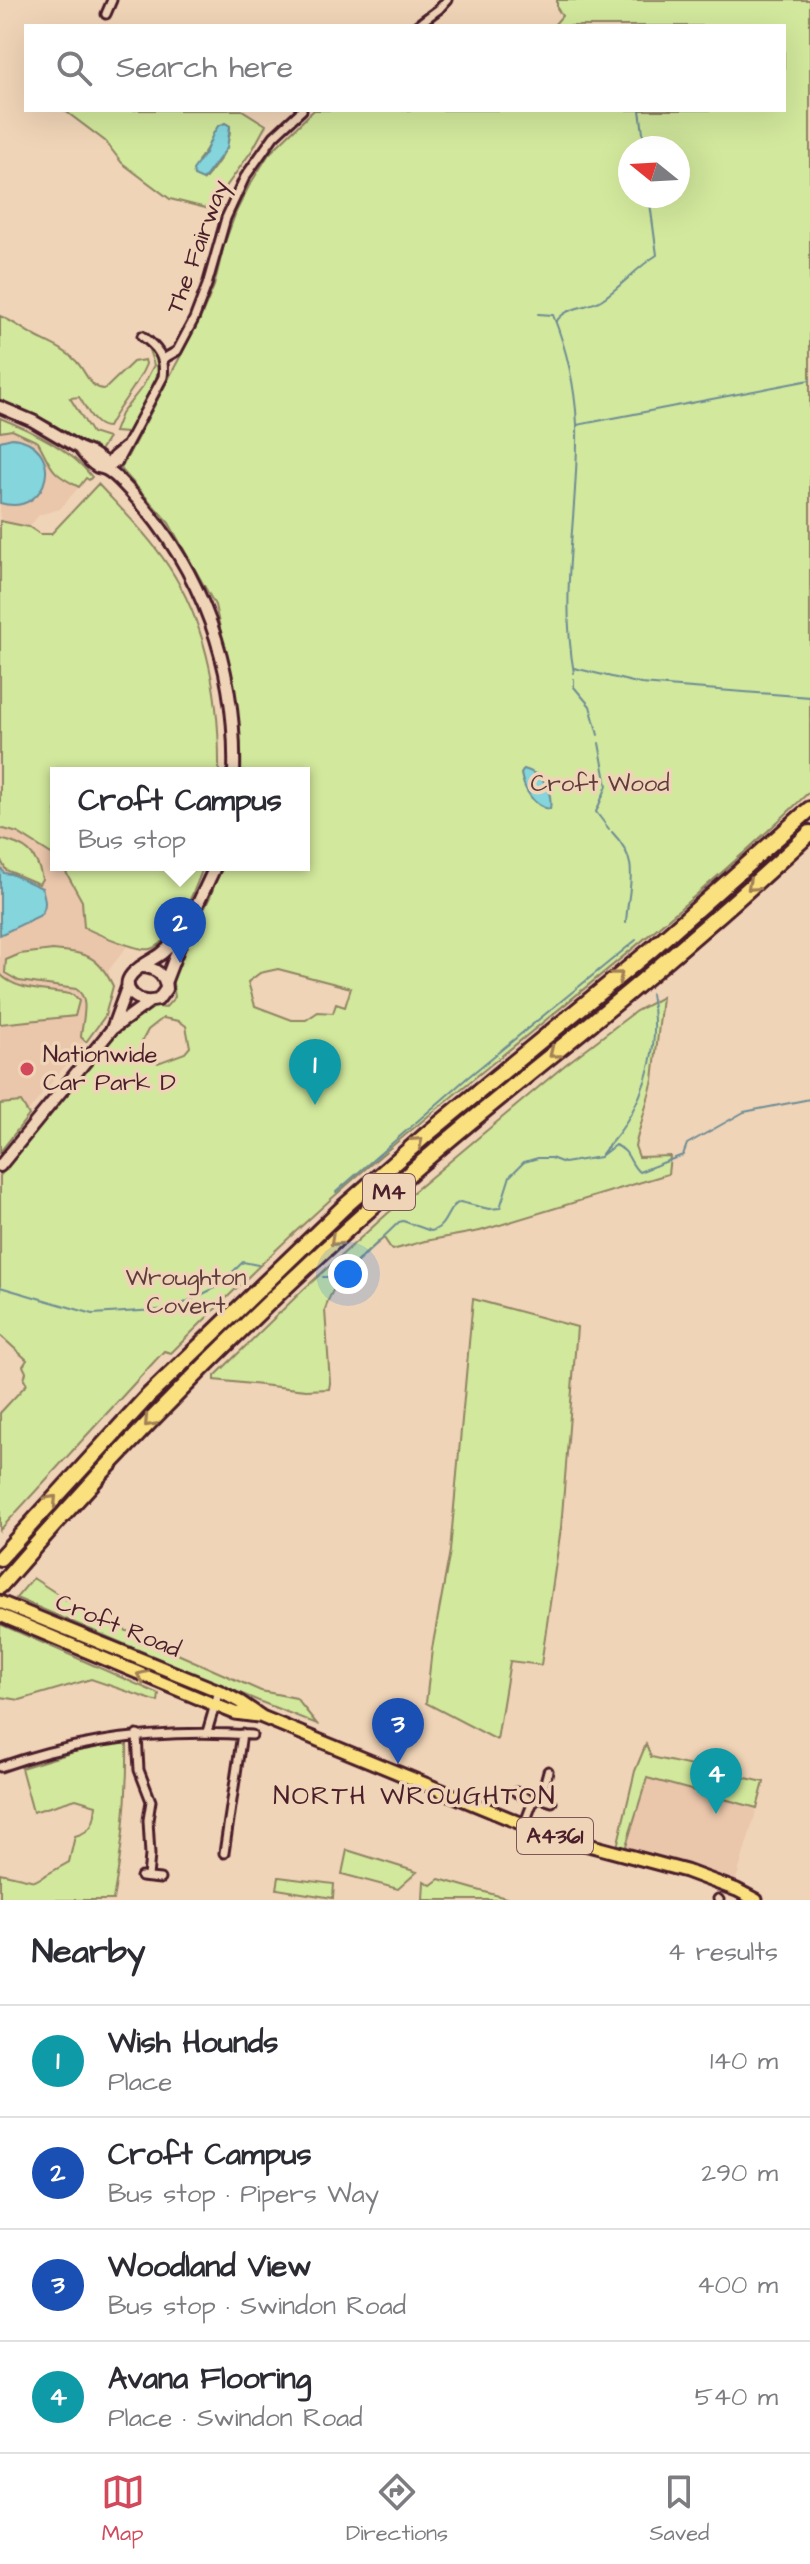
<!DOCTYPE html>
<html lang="en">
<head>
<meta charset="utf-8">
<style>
	body { margin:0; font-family:"Architects Daughter",sans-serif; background:#f7f7f7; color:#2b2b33 }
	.compass { position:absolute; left:618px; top:136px; width:72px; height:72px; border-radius:50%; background:#fff; box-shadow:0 8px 32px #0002; rotate:288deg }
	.you { position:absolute; left:348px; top:1274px; width:28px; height:28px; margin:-20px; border:6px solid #fff; border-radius:50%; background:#1a73e8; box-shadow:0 0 0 12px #1a73e833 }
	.badge { display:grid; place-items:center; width:52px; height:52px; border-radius:50%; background:#d1495b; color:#fff; font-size:26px; font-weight:700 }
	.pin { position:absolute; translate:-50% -66px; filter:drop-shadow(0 2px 4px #0008) }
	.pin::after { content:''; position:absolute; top:42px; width:28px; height:24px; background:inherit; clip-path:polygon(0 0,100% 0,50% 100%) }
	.popup { position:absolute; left:50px; top:767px; width:260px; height:104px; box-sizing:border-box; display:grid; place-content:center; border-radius:0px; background:#fff; filter:drop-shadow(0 2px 6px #0005); font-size:26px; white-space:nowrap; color:#7c7c81 }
	.popup b { font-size:30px; color:#2b2b33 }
	.popup::after { content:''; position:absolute; left:50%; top:100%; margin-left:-16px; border:16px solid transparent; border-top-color:#fff }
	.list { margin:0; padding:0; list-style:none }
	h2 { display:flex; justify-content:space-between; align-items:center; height:104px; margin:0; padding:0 32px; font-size:34px }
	h2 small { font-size:26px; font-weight:400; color:#7c7c81 }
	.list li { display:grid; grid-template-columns:52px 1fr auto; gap:24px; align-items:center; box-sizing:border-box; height:112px; padding:0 32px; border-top:2px solid #e1e1e2 }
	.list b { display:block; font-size:30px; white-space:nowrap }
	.list p { margin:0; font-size:26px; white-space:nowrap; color:#7c7c81 }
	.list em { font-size:26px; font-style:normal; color:#7c7c81 }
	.icon { flex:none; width:44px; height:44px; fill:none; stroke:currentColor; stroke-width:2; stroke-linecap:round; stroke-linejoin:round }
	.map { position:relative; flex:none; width:810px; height:1900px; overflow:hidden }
	.search { position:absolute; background:#fff; box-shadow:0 8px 32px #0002; left:24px; right:24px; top:24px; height:88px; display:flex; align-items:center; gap:20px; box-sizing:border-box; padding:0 28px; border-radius:0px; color:#7c7c81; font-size:30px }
	.sheet { height:552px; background:#fff }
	nav { display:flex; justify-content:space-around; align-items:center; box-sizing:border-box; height:112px; border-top:2px solid #e1e1e2; background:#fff; font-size:22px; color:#7c7c81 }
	nav a { display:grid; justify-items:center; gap:4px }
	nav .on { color:#d1495b }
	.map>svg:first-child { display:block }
</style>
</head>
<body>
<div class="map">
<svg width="810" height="1900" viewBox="0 0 810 1900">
	<rect width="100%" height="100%" fill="#f0d4b7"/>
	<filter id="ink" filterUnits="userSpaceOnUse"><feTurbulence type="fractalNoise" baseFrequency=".0125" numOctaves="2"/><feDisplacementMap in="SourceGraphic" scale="16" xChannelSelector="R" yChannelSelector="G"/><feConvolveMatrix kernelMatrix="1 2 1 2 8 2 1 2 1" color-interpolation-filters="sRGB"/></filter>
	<g filter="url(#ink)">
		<path fill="#eac6ab" d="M12,430L38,442L63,479L79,487L60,509L39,515L29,527L0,521V432Z
			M0,785L56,810V865H204L187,905L167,936L152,949L145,950L128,945L108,971L113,986L105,1016L28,1112L16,1118L0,1117Z
			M647,1778L757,1808L736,1880L691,1864L625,1849Z"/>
		<path fill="#d2e89c" stroke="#8e8464" stroke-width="2" fill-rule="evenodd" d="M557,0H810V791C676,921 526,1033 384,1153C309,1216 240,1284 171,1353L164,1351L0,1530V1413L27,1384L24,1380L26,1372L23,1366L27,1360L0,1335V1176L85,1068L126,1024L152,1006L165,1008L175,997L172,977L211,895L220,865H304V773H237L238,710L215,605L169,523L121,469L200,319L214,286L224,245L236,212L249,186L269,154L314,110H784V26H549L554,25L562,16L557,8ZM630,148H678V196H630ZM278,969L351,988L345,1007L336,1004L333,1013L318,1012L306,1020H292L255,1006L248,982L260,973ZM163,1018L179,1021L186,1026L190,1047L185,1053L158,1063L149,1057L140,1045L148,1030Z
			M64,110H242L266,125L253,149L210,209L170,199L122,163L105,141ZM225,123L230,126C231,147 217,165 204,180L198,161C209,148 212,134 225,123Z
			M0,316C12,321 21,328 33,335C48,343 63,348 76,361C86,371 89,389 105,389L133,362L145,360L146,364C137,387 119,405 108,427C93,427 87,408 79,397L70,398L92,433L108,438L99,452L49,422L0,402Z
			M147,344C174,370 142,408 128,433L114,432L121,414L143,386L154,365Z
			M0,418C32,431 71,449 92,477L89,480L86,478L79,487C49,472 53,469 38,442L12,430L0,432Z
			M98,484C123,511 149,536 169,567C208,627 220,703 219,773H56V857L18,833L0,828V521L29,527L40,534H51Z
			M0,839C26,845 37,853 42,879L39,884L6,870L0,859Z
			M62,865H204C196,887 175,943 150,949C141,952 94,933 84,927L82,901Z
			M53,950C86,953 98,955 113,986L105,1016L86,1042L81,1037C82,1021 91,998 76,989L19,981L5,973L6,960L20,954Z
			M0,974C18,993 50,989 73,995L79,1001L75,1016L0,1024Z
			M662,997L653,1080L635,1146L639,1157L670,1156L668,1174L480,1231L425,1241L392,1250L384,1238C361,1257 332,1280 325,1310L330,1383L329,1389L306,1390L215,1380V1376L304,1289L387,1214L565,1065L636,1011Z
			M21,1102L29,1115L0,1152V1104Z
			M473,1299L577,1327L561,1528L541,1665L510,1661L497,1740L426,1703L432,1649L450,1551Z
			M33,1578L76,1606L137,1636L261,1691L296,1698L317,1724L261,1702L16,1598Z
			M0,1624L159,1694L158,1702L91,1679L20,1700L0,1697Z
			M127,1741C128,1795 123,1847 113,1900H0V1873L35,1881L69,1862L75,1836C93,1832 95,1820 96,1805L76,1799L33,1812L21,1768L84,1749Z
			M646,1744L651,1757L764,1782L757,1808L647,1778L625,1849L617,1847L635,1771Z
			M347,1850L417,1872L398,1889L342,1874Z
			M279,1877L334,1884L333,1898L277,1889Z
			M439,1879L513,1900H423L424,1881L431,1885Z"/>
		<path fill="#84d5dc" stroke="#6d8c95" stroke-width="2" d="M225,123L230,126L227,148L203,180L194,176L193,170L205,153L213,134L218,126Z
			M12,438C66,443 51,518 0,503V441Z
			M524,769C543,774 553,791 550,809C534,807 524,790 521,774Z
			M0,866L4,873L11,874L42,888C45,898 48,908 39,916L0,935Z"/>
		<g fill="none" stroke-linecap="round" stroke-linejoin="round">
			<path stroke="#6d8c95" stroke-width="2" d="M640,110L645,148
				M538,314L553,315C567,350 575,386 577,424
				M556,322C566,306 585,309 601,300C621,287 637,267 657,255L649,196
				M574,668L641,684L810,697
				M574,673C559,592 579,507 577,425L810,380
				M574,679V687L590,706L598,735
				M599,743L607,786L596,812L609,829
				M612,832C642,863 628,885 626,923
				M602,1155L615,1145C630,1150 629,1164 639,1172L683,1155L687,1144L744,1112L810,1099
				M336,1192L467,1078L636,940
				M323,1277H335L346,1273L399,1222L403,1221L431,1231C448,1227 445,1208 460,1202L489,1209L500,1208L510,1176L524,1162L538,1158H551L564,1163L600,1157C607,1146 616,1138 623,1127C649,1087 660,1041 651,994
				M0,1287L93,1314L172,1309L217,1287L243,1262L258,1265"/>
			<g stroke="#4a1f2b" stroke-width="13">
				<path id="minor" d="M106,14L112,0
					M416,26L439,9L447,0
					M163,359L177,351L194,319L207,285L226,218L245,177L274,136L302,110
					M106,467L113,456L124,447
					M105,468L117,463L163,377C166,357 157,347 142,336
					M207,1732L219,1691
					M137,1735L139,1770L151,1801L148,1820L150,1855L148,1877
					M0,1767C82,1738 166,1729 252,1735
					M516,1792L534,1802
					M539,1798L552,1802
					M524,1825L532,1804L543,1790L548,1771
					M224,1853L242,1734
					M141,1877L160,1879
					M718,1899L719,1900"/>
			</g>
			<g stroke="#4a1f2b" stroke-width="16">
				<path id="secondary" d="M0,407L33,421L79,448L91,453L103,461L105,468
					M79,448C84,454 89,462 96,466C99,468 104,468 107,470C116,475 123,484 130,491C202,568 237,668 234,773
					M140,967C154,966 166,975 166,989L158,1000C148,1002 141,1002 133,995C114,976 150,962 161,954C170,947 177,938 185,931
					M165,983L185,931L216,865
					M112,1029L128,985
					M0,1166L112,1029L149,1002"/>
			</g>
			<g stroke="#4a1f2b" stroke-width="17">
				<path id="primary" d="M0,1602L219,1691L240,1702L262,1717L547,1834L686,1871L737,1890L756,1900
					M0,1615L215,1705L235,1713L258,1716"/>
			</g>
			<g stroke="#4a1f2b" stroke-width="20">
				<path id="motorway" d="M0,1558L147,1397L345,1206L426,1135L652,949L810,809
					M0,1586C129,1437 269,1296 418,1166C487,1106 558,1051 628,993C690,941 751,888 810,833"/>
			</g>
			<use href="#minor" stroke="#f0d4b7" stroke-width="7"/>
			<use href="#secondary" stroke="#f0d4b7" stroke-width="10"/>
			<use href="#primary" stroke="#fbe080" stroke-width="11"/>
			<use href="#motorway" stroke="#fbe080" stroke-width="14"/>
		</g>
		<defs><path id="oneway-chevron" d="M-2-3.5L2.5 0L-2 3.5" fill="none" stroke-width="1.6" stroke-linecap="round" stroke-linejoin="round" transform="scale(2)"/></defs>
		<g stroke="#a28056">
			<use href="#oneway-chevron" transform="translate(752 886) rotate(138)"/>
			<use href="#oneway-chevron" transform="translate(618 976) rotate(-39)"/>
			<use href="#oneway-chevron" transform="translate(554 1053) rotate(141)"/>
			<use href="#oneway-chevron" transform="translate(418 1142) rotate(-41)"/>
			<use href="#oneway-chevron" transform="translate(335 1241) rotate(137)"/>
			<use href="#oneway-chevron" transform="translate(149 1422) rotate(133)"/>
			<use href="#oneway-chevron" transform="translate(52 1500) rotate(-47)"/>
			<use href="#oneway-chevron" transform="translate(142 1676) rotate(-157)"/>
		</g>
	</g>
	<circle fill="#d1495b" stroke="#f0d4b7" stroke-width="3" cx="27" cy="1069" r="8"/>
	<g text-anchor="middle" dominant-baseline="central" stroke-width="7" stroke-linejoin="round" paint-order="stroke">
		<g fill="#f0d4b7" stroke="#7c5555" stroke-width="2">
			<rect x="363" y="1174" width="52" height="36" rx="6"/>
			<rect x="517" y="1818" width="76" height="36" rx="6"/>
		</g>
		<g font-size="22" font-weight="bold" fill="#4a1f2b">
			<text x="389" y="1192">M4</text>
			<text x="555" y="1836">A4361</text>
		</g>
		<g font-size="24" fill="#4a1f2b" stroke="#f0d4b7">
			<text transform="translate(198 247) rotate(-70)">The Fairway</text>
			<text transform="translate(118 1626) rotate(22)">Croft Road</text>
		</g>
		<g font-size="24" fill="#5e3d3c" stroke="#f0d4b7">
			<text x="600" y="784">Croft Wood</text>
			<text x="186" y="1278">Wroughton<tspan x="186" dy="28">Covert</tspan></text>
		</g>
		<g font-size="24" fill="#4a1f2b" stroke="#f0d4b7" text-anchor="start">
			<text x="43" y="1055">Nationwide<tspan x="43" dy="28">Car Park D</tspan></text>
		</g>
		<g font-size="26" letter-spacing="2" fill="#4a1f2b" stroke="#f0d4b7">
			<text x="415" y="1796">NORTH WROUGHTON</text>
		</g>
	</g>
</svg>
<svg class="compass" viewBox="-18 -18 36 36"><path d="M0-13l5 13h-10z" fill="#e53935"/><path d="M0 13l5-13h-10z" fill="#7c7c81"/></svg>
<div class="you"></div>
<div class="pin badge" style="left:315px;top:1105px;background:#0f9aa8">1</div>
<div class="pin badge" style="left:180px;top:963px;background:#1a4fb4">2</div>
<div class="popup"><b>Croft Campus</b>Bus stop</div>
<div class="pin badge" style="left:398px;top:1764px;background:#1a4fb4">3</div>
<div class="pin badge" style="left:716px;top:1814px;background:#0f9aa8">4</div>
<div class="search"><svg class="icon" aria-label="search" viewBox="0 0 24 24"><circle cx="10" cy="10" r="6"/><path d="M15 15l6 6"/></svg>Search here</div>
</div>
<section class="sheet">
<h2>Nearby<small>4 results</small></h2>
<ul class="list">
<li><span class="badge" style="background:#0f9aa8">1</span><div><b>Wish Hounds</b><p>Place</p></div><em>140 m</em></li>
<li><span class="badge" style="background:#1a4fb4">2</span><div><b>Croft Campus</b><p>Bus stop · Pipers Way</p></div><em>290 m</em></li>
<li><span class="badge" style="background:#1a4fb4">3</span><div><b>Woodland View</b><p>Bus stop · Swindon Road</p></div><em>400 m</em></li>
<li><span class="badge" style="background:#0f9aa8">4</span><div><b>Avana Flooring</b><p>Place · Swindon Road</p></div><em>540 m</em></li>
</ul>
</section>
<nav>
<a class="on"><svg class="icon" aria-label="map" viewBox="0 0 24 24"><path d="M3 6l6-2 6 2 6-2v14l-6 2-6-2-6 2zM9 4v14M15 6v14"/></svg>Map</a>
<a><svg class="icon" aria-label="directions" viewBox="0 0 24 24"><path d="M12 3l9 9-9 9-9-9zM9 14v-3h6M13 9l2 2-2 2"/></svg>Directions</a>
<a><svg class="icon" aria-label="saved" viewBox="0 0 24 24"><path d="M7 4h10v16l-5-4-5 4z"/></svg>Saved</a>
</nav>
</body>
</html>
